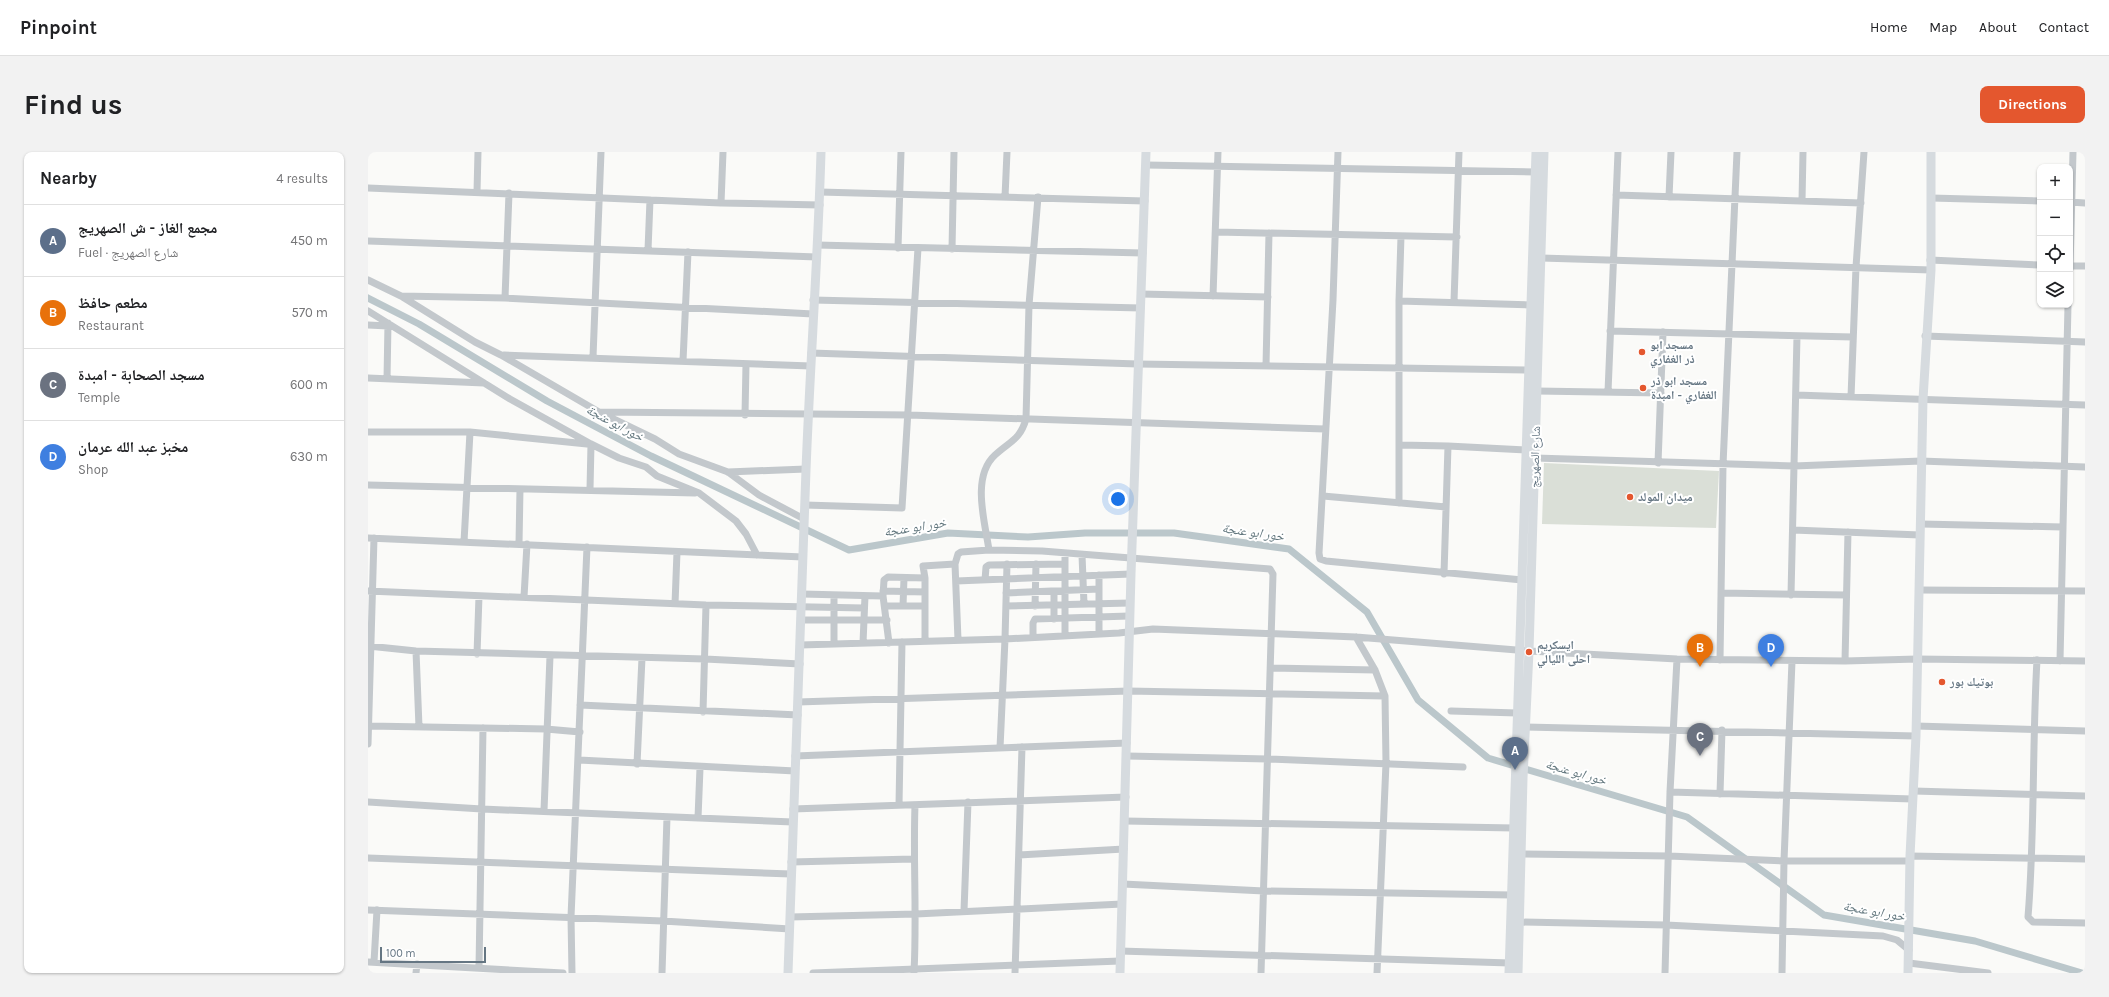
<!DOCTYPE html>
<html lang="en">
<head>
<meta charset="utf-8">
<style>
	body { margin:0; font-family:Karla,"Noto Naskh Arabic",sans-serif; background:#f2f2f2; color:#202124 }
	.controls { position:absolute; right:12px; top:12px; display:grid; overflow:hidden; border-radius:8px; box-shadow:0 1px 3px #0004 }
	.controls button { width:36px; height:36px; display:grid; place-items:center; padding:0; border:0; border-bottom:1px solid #e0e0e0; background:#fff; color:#202124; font:20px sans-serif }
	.scale { position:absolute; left:12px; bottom:10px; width:106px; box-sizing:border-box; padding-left:4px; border:2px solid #657683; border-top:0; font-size:11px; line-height:14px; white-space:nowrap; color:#657683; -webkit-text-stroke:3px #fff; paint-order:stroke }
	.you { position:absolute; left:750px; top:347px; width:14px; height:14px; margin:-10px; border:3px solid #fff; border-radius:50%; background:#1a73e8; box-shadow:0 0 0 6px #1a73e833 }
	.badge { display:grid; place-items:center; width:26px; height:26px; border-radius:50%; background:#e4572e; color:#fff; font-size:13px; font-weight:700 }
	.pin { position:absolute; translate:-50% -33px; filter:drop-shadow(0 1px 2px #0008) }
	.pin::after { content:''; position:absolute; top:21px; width:14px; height:12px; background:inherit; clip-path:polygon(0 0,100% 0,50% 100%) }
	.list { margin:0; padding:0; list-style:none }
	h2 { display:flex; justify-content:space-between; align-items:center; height:52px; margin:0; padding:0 16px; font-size:17px }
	h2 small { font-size:13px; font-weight:400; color:#757577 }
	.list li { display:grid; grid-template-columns:26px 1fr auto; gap:12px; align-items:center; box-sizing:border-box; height:72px; padding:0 16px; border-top:1px solid #e0e0e0 }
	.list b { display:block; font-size:15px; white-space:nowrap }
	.list p { margin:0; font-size:13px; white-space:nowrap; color:#757577 }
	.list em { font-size:13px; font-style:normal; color:#757577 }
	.icon { flex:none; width:22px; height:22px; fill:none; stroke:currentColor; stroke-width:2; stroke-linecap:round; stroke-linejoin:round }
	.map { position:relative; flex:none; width:1717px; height:821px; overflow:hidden; border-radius:8px }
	header { display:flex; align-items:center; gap:24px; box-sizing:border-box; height:56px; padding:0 20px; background:#fff; border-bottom:1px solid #e0e0e0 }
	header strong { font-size:19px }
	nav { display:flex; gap:22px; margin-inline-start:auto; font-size:14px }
	.intro { display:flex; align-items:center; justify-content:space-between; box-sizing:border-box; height:96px; padding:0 24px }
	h1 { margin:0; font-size:28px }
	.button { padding:10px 18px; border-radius:8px; background:#e4572e; color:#fff; font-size:14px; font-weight:700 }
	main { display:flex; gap:24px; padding:0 24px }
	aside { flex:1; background:#fff; border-radius:8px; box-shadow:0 1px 3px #0004 }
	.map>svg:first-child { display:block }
</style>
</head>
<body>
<header>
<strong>Pinpoint</strong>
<nav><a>Home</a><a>Map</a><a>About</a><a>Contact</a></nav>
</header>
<div class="intro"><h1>Find us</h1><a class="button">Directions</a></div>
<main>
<aside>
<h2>Nearby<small>4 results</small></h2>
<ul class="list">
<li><span class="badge" style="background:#5c6f8a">A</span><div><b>مجمع الغاز - ش الصهريج</b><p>Fuel · شارع الصهريج</p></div><em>450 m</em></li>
<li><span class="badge" style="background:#e8710a">B</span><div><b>مطعم حافظ</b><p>Restaurant</p></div><em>570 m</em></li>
<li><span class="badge" style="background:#6b7280">C</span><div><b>مسجد الصحابة - امبدة</b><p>Temple</p></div><em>600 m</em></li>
<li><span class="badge" style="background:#3f7fe0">D</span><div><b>مخبز عبد الله عرمان</b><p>Shop</p></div><em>630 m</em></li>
</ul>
</aside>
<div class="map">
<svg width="1717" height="821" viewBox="0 0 1717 821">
	<rect width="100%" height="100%" fill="#fafaf8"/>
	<path fill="#dadfd7" d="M1176,311L1351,319L1348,376L1174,372Z"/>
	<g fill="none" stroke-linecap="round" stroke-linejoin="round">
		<path stroke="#bbc7cb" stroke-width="7" d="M0,146L51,172L179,249L283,304L481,398L580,381L660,385L717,381H806L921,397L999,460L1050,548L1120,606L1319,665L1456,763L1607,789L1714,821"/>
		<path stroke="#c3c8cc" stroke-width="7" d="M970,0L965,148L951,401L952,407L958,409L1154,428
			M778,13L1167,20
			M0,36L353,51L452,53
			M109,40L110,0
			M452,40L777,49
			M1248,43L1493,51
			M637,45L639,0
			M1301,45L1303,0
			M1563,46L1672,49
			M1434,49L1435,0
			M1702,50L1717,51
			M353,51L355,0
			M848,80L1089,85
			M0,89L449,105
			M449,93L775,101
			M530,96L533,0
			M584,97L586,0
			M280,98L282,48
			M1173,106L1563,118
			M1562,108L1672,113
			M1702,114H1717
			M1702,117L1705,0
			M0,128L33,144L107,190L133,203L231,260L287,287L311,302L360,320L391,343L436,367
			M773,142L900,145
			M33,144L137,146L445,162
			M845,144L850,0
			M137,146L141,41
			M445,148L773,156
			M1031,149L1163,153
			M1086,150L1091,0
			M0,159L142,247L223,292L251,306L278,315L289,324L331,341L368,369L378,382L389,403
			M0,173L20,174
			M1242,179L1485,185
			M1557,184L1717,190
			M443,201L770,212L1161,218
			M136,203L443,214
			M225,205L233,0
			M315,209L320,100
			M898,214L901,81
			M0,226L116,231
			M19,227L20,171
			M1169,239L1293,241
			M1240,240L1250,0
			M1428,243L1717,253
			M1483,245L1488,115L1496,0
			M231,260L541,263L957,277
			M377,263L378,212
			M0,280H102L219,292
			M1032,293L1080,294L1076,422
			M1080,294L1159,298
			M1167,306L1426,314L1553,309L1717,315
			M1290,311L1295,180
			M360,320L438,317
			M0,333L327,341
			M222,337L223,292
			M955,344L1078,355
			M1031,351V149L1033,84
			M437,353L534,356L550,96
			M1553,372L1694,375
			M1425,378L1552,383
			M0,386L435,405
			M96,390L102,280
			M151,392L152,337
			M621,398C617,370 603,325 627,303C642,289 652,288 658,267L661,153L670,45
			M697,401V483
			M714,403L716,452
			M617,428L618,415L621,413L697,412
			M588,429L763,422
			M1551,438L1717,439
			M0,439L338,453L496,456
			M515,439L557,440
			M686,440V467
			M638,441L731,437
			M1353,441L1478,443
			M434,442L515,444
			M466,443V492
			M1423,443L1429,184
			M156,445L159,392
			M307,452L309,400
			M517,454H557
			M535,454L536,426
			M638,454L762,451
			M667,454L668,412
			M433,468H519
			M731,481V423
			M665,485V471L667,467L761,464
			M988,485L1007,518L1017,544L1018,611L1009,821
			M590,488L587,412L590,402L593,400L621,398L674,399L902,417L905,422L893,821
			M557,489V426L555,414L587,412
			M495,491L497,444
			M521,491L515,444L516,428L520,425L557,426
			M432,493L637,487L751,481L785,477L988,485L1161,499L1309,507L1477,509L1549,507L1717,509
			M0,494L48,499L337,507L432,512
			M48,499L51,575
			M109,502L111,444
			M1352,508L1355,313L1369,0
			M1669,508C1664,593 1667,680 1660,765L1665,770L1717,771
			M1477,509L1480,380
			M1692,509L1700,153
			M903,516L1007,518
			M430,550L760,539L1017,544
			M212,553L430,563
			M1083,559L1149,561
			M335,560L338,453
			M1,574L178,577L212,580
			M1548,574L1717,579
			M1157,575L1548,584
			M0,592L6,386
			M632,596L637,487L639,412
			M427,604L759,591
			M759,604L900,607L1095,615
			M211,608L427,619
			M269,612L274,506
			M1546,639L1717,644
			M1302,640L1545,647
			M1352,642L1354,578
			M0,650L114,657L425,670
			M531,653L534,490
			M425,657L758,645
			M176,659L182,504
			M330,666L332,616
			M757,669L1146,676
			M1153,702L1301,704L1416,709H1542
			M651,703L756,697
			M1542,704L1717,707
			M0,706L423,722
			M423,710L545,707
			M755,732L896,739L1144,743
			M0,758L295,769L422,777
			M596,759L600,650
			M422,765L548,762L754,752
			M1151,770L1298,773L1515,784L1529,788L1541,798
			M752,799L1142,811
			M0,810L195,821
			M6,810L9,758
			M1541,811L1620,821
			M111,816L115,576
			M546,820C549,764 545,709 547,653
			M48,821L49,812
			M204,821L203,765L219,395
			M294,821L299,665
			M445,821L752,809
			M647,821L654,595
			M1297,821L1302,640L1309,507
			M1414,821L1416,709L1424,509"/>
		<path stroke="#d6dbdf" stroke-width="9" d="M420,821C427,653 432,485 438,318C442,212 450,106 453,0
			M752,821L763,422L778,0
			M1141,821L1168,0
			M1150,821L1155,626L1161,499L1176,0
			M1540,821L1542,704L1548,584L1555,247L1563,118V0"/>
	</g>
	<g fill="#e4572e" stroke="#fff" stroke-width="1.5">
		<circle cx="1274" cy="200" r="4"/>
		<circle cx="1275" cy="236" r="4"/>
		<circle cx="1262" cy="345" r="4"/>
		<circle cx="1161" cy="500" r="4"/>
		<circle cx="1574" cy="530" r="4"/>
	</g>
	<g text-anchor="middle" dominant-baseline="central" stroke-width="4" stroke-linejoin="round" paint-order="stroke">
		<g font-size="12" font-weight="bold" fill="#657683" stroke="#fff" text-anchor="start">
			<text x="1282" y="193">مسجد ابو<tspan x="1282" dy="14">ذر الغفاري</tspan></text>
			<text x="1283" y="229">مسجد ابو ذر<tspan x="1283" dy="14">الغفاري - امبدة</tspan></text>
			<text x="1270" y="345">ميدان المولد</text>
			<text x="1169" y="493">ايسكريم<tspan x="1169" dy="14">احلى الليالي</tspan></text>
			<text x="1582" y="530">بوتيك بور</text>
		</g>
		<g font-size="12" fill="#657683" stroke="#fff">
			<text transform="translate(1167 305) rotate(-88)">شارع الصهريج</text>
		</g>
		<g font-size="13" font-style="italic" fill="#60757c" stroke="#fff">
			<text transform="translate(247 271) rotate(28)">خور ابو عنجة</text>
			<text transform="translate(547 375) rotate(-9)">خور ابو عنجة</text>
			<text transform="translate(885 380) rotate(8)">خور ابو عنجة</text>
			<text transform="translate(1208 620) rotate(16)">خور ابو عنجة</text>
			<text transform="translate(1506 759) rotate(10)">خور ابو عنجة</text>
		</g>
	</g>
</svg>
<div class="controls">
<button>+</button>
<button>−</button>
<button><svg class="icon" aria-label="locate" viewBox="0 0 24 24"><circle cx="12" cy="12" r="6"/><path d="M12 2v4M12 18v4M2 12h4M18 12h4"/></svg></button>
<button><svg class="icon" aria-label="layers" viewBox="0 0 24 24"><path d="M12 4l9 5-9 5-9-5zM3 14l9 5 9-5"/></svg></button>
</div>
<div class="scale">100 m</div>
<div class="you"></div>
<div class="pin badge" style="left:1147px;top:618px;background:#5c6f8a">A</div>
<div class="pin badge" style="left:1332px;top:515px;background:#e8710a">B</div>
<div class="pin badge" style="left:1332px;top:604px;background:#6b7280">C</div>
<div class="pin badge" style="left:1403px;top:515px;background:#3f7fe0">D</div>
</div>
</main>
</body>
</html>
